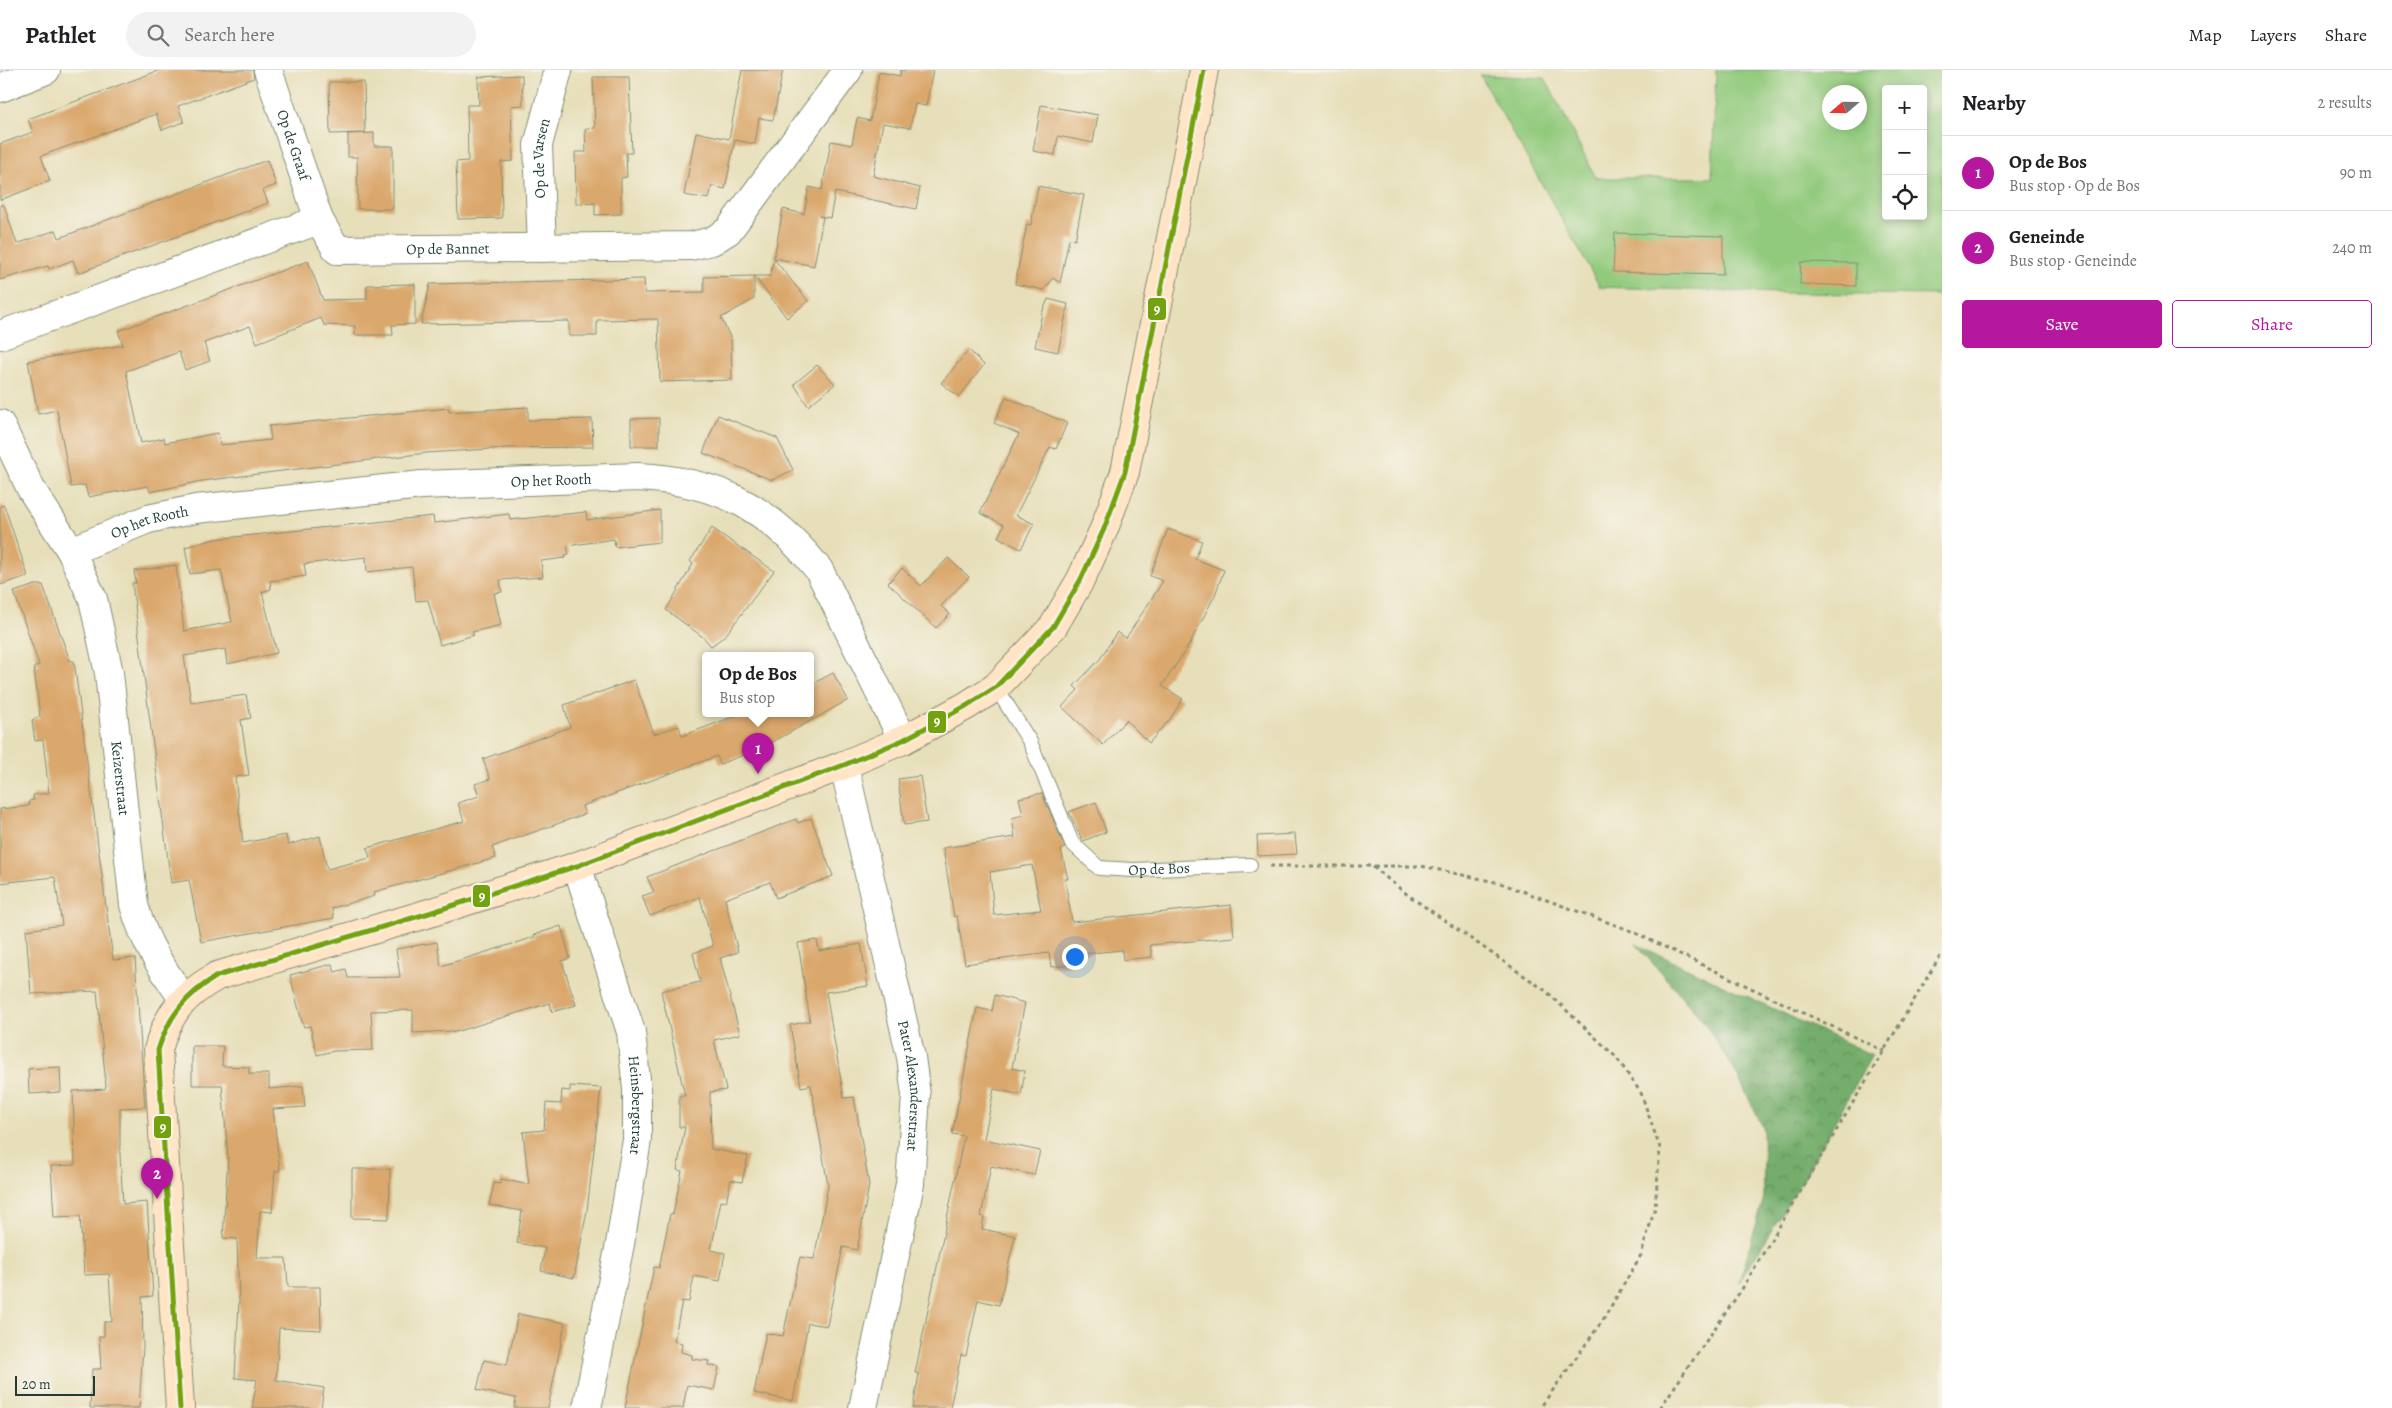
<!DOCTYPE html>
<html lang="en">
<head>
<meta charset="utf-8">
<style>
	body { margin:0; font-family:Alegreya,serif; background:#f2f2f2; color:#202124 }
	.controls { position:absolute; right:15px; top:15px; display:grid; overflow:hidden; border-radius:5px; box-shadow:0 2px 8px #0003 }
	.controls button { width:45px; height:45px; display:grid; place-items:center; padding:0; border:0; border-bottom:1px solid #e0e0e0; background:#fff; color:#202124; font:25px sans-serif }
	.compass { position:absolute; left:1822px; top:15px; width:45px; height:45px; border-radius:50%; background:#fff; box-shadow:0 2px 8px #0003; rotate:250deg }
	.scale { position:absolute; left:15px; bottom:12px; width:80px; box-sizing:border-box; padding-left:5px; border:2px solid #1f3d34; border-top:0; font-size:14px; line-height:18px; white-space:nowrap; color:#1f3d34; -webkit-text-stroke:4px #f7f3e8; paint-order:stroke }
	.you { position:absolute; left:1074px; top:886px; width:18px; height:18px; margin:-12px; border:4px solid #fff; border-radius:50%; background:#1a73e8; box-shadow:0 0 0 8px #1a73e833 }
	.badge { display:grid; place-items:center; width:32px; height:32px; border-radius:50%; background:#b5179e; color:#fff; font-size:16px; font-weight:700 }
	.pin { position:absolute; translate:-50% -41px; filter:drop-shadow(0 1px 2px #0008) }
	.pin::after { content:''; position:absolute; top:26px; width:18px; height:15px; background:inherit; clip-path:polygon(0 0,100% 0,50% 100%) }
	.popup { position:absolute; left:702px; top:582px; width:112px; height:65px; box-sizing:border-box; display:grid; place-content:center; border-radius:5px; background:#fff; filter:drop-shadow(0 1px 4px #0005); font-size:16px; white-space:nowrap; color:#757577 }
	.popup b { font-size:19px; color:#202124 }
	.popup::after { content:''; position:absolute; left:50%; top:100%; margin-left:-10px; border:10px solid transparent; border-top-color:#fff }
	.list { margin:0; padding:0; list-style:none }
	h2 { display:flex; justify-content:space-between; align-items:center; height:65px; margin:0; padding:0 20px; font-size:21px }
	h2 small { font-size:16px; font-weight:400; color:#757577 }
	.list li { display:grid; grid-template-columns:32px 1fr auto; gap:15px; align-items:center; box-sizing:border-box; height:75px; padding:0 20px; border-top:1px solid #e0e0e0 }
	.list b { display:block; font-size:19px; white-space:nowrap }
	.list p { margin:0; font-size:16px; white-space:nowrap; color:#757577 }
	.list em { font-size:16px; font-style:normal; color:#757577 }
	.actions { display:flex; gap:10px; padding:15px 20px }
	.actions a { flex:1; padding:11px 0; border:1px solid #b5179e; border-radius:5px; text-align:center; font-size:18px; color:#b5179e }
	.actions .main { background:#b5179e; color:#fff }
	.icon { flex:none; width:28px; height:28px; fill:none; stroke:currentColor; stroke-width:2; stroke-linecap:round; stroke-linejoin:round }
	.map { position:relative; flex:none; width:1942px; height:1338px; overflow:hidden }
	header { display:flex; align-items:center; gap:30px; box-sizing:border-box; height:70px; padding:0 25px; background:#fff; border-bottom:1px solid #e0e0e0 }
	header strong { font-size:24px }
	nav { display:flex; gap:28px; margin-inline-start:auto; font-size:18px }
	.search { width:350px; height:45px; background:#f2f2f2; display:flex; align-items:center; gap:12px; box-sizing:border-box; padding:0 18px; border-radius:28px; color:#757577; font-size:19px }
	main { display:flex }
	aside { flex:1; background:#fff }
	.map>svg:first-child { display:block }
</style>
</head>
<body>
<header>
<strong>Pathlet</strong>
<div class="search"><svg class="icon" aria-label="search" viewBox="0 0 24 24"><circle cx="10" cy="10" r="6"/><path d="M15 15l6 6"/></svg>Search here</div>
<nav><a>Map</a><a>Layers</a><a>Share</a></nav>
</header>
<main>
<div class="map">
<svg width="1942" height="1338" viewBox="0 0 1942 1338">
	<defs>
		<pattern id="forest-crowns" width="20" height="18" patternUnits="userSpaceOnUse" patternTransform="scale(1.25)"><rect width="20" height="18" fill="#75ae6c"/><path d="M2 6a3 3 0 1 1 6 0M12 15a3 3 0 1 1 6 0" fill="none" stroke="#5f8f5a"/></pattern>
	</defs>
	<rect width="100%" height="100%" fill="#f7f3e8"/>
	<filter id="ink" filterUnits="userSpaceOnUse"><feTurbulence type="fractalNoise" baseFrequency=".02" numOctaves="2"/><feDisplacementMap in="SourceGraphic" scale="10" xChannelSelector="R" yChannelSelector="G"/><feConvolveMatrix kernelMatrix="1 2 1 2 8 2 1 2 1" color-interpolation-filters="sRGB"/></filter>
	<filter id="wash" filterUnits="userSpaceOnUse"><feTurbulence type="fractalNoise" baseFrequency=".0096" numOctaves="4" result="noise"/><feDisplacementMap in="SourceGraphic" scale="20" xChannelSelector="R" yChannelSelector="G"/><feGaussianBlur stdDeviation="1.12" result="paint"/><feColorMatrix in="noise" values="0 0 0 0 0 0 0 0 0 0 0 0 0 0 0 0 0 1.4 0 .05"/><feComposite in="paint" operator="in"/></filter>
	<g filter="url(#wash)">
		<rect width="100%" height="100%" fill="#e7dfb9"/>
		<path fill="url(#forest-crowns)" stroke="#4a7650" d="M1636,874L1872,985L1803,1109L1739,1213L1764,1128L1763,1057L1735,1001L1703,951Z"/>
		<path fill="#92ca7d" stroke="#588458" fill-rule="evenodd" d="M1716,0H1942V225L1782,223L1600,217L1480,5L1545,8L1596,108H1712ZM1886,19H1923V146H1886ZM1830,22H1860V52H1830Z"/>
		<g id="blocks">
			<path fill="#daa76c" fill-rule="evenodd" d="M160,0H253L254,8L178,36L184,52L162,60L156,44L41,86L50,111L0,130V74L33,62L28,49Z
				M742,0H783L773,50L759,48L755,74L735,70L725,119L712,116L709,129L684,125L696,62L729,69Z
				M901,0H933L926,36L915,34L910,58L883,53L873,106L920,118L916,139L835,122L830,148L819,146L823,147L814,196L774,188L783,139L804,144L809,117L822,120L831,71L852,75L857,48L870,51L879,2L900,6Z
				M522,5L523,35L511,36L513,91L501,92L502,148L458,149L456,92L468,91L467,35H479L478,7Z
				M593,7H629L632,83H626L627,107L621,108V144L595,145V133L576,134L575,82H586L585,59L595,58Z
				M329,12H364L365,63L330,64Z
				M1041,35L1098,45L1093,73L1058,66L1055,85L1033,81Z
				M374,63V76H393V139H358L357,87H348V64Z
				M267,90L276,115L263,120L268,133L78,203L73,190L49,199L48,196L0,210V135H4L17,174L56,160L59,168Z
				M1038,116L1084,125L1075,170L1069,169L1060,213L1053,208L1044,220L1015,214L1027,154L1031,155Z
				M1615,163L1723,166V205L1613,202Z
				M774,189L808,231L787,248L754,206H770Z
				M308,191L323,230L367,229V215L415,214V254L392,255L393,265H355V256L324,255L321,248L257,273L250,256L204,273L210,291L185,300L179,282L126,301L141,373L164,368L165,373L218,363L220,375L271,370L269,356L449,338V342L528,337V350L592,349L593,377L507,378L426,383L202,411L150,422L148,416L88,427L85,415L71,417L57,340L38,344L28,291L123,275L118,261Z
				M1801,192L1856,193V216L1800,214Z
				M754,206V229L721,248L731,269L732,310L660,312L658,249L597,250V266H569V251L421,254L430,214L644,209L645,223L704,222V207Z
				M1048,229L1068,234L1058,282L1035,277L1042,243Z
				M969,280L984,295L959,327L941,313Z
				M817,295L835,314L808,336L794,314Z
				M1006,327L1067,353L1056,379L1050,377L1016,445L1034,454L1021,479L998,467L1004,455L980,443L1019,364L994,353Z
				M718,345L777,368L793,400L772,410L703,383Z
				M659,348V376H631V349Z
				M4,435L28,506L0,515V436Z
				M660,440V472L615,477L614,469L567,476L569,485L565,486V488L541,491L543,507L500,510L502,522L494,523L501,555L472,562L474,565L440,575L428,530L416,531L412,497L367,502L366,487L304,494L306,506L270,511L271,519L262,522L277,583L227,594L225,579L184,586L191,633L246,625L251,648L241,650L249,705L235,707L243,773L286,765L288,775L320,766L327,799L370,788L367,778L464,751L458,733L479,726L475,714L490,709L483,689L570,657L564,635L634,610L654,664L679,656L682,666L743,643H810V615L833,603L848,630L762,678L720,694L717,686L582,736L585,744L492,777L496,788L374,822L375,826L332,838L334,848L201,872L189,810L171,813L132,513H136L134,501L176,495L184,561L232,552L221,500L190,504L185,477L215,469L433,446L434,453L509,444L510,450L586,442L587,450Z
				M712,458L774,501L725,566L711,576L703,567L666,540L693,494L690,491Z
				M1168,459L1202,471L1195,489L1224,500L1215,525L1189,575L1162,616L1183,629L1170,649L1149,673L1126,650L1103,675L1062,637L1078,620L1074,616L1100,589L1117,562L1126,568L1163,511L1150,506Z
				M948,488L969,507L941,536L950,544L936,558L888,513L902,498L921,516Z
				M35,515H43L70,591H74L113,890L135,888L145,1037L120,1038V1085L123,1134L147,1132L153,1226L142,1227L143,1277L139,1338H90L92,1299H101L99,1267L104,1266V1252H112L109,1204L84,1205L80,1146L54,1147L51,1096L75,1095L73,1021L105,1019L106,1016L97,921L31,924L26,860L62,855L55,807L0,813V739L29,736V731L34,730L33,725L49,723L43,670L35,671L32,650L40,647L34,597L39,595L14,522Z
				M920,706L927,752L904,755L898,709Z
				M1042,723L1065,778L1061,780L1068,809H1065L1072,852L1231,835L1234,867L1150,875L1152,887L1123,890L1122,880L1071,885L1072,895L1051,897L1049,883L965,894L957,846L954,847L943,778L1015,767L1012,748L1023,745L1019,728ZM1032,795L1041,840L994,845L990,802Z
				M1096,732L1106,762L1083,771L1069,742Z
				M811,748L833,806L776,828L770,812L725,829L738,882L720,888L740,964L714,970L726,1020L710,1022L711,1079L748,1086L742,1112L731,1110L726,1132L721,1131L711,1180L725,1183L720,1211L694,1206L689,1232L682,1231L674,1271L682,1273L681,1282L692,1285V1289L709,1291L708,1295L719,1297L714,1320L687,1315L683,1338H625L654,1197L659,1198L670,1144H673L682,1101L677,1100L685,1057H679V1026H685L661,921L700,912L693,883L713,876L700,827L650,846L642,826L654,822L647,807L796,749L798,753Z
				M1295,764L1297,784L1258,786L1257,766Z
				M561,856L570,888L562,891L576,935L552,942L550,933L452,963V961L413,963V940L371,941L373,980L334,981L317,985L310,956L304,957L302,952L290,905L332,894L335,902L346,899L348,908L400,907L396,879L437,872L441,896L535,867L534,865Z
				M817,870L819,881L861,874L868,916L826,922L844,1028L854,1027L869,1115L857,1180L843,1177L827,1256L808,1253L793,1331L754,1323L766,1263L783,1266L800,1187L814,1189L828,1116L811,1015L801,1017L790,955L810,951L798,873Z
				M995,925L1025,933L1012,998L1025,1001L1021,1025L994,1019L984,1069L1040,1081L1034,1105L991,1096L981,1146L984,1147L982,1159L1015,1166L999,1235L978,1230L966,1286L961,1285L950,1338H913L919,1304L915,1303L964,1066L952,1064L967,989L977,938L992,941Z
				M192,976H223L222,996L249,997V1004H269V1019L303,1016L305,1037L273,1039L280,1101H275L272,1142L260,1141L257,1188H286L288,1217H320L321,1260L279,1258L276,1310L324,1318L321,1338H252L257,1310L235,1308L239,1232L237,1169L223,1168L228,1086L222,1015H192Z
				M60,997L61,1022L29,1024L28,999Z
				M570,1016L601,1018L587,1141L574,1208L541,1201L545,1178L517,1173L522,1141L489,1135L494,1113L500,1114L501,1109L529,1115L523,1062L544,1060L546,1033L561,1034L562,1020L570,1021Z
				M352,1099H390L389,1149L352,1148Z
				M518,1244L565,1253L548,1338H514L516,1328L477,1320L484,1290L507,1295Z"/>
		</g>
	</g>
	<g filter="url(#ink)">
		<use href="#blocks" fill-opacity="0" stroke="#838e76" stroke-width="1"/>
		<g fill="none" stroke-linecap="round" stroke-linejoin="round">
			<g stroke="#838e76" stroke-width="16">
				<g id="lane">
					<path id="s1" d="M996,617L1030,672L1072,773L1099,798L1133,800L1250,795"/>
				</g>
			</g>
			<g stroke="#838e76" stroke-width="30">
				<g id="street">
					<path id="s2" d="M268,0L319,150"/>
					<path d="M0,18L46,0"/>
					<path id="s3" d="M542,178L538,75L558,0"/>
					<path id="s4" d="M0,265L319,150L337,180L691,176L712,171L728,161L848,0"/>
					<path id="s5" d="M0,354L31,419L71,481L93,529L109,603L134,835C145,874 161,897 184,930"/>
					<path id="s6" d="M71,481L148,449L196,439L422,415L638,407C718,411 769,437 819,500L903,670"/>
					<path id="s7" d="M844,695L911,987L916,1025L910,1114L863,1338"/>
					<path id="s8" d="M577,796L631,962L637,1019V1070L620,1174L587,1338"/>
				</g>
			</g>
			<g stroke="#838e76" stroke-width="30">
				<path id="secondary" d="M180,1338L158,980C168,942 184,925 217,906L426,844L577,796L844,695L903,670L966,636L996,617L1053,557L1081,509L1104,459L1125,402L1204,0"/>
			</g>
			<path stroke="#838e76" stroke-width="3" stroke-dasharray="4 4" stroke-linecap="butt" d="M1270,796H1421L1500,813L1629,860L1884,981
				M1373,797L1408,825L1546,921L1616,987L1641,1023L1660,1078L1655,1138L1641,1185L1603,1250L1540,1338
				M1660,1338L1742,1219L1942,883"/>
			<use href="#lane" stroke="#fff" stroke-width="14"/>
			<use href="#street" stroke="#fff" stroke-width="28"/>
			<use href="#secondary" stroke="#ffe4c6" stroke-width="28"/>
			<g stroke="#f7f3e8" stroke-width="9">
				<path id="bus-1" d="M180,1338L158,980C169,945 186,925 217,906L426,844L577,796L844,695L903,670L966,636L996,617L1053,557L1081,509L1104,459L1125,402L1204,0"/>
			</g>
			<use href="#bus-1" stroke="#74a110" stroke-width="5"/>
		</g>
	</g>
	<g text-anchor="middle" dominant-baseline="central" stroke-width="4" stroke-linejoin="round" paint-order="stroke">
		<g font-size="15" fill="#1f3d34" stroke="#f7f3e8">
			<text stroke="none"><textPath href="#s2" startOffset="79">Op de Graaf</textPath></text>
			<text stroke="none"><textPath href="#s3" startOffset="90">Op de Varsen</textPath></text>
			<text stroke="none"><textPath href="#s4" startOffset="485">Op de Bannet</textPath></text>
			<text stroke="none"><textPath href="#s6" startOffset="489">Op het Rooth</textPath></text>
			<text stroke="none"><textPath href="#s6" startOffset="84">Op het Rooth</textPath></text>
			<text stroke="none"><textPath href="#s5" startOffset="380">Keizerstraat</textPath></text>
			<text stroke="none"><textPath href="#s1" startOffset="271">Op de Bos</textPath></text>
			<text stroke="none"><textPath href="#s7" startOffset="328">Pater Alexanderstraat</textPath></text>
			<text stroke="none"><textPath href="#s8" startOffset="248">Heinsbergstraat</textPath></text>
		</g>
	</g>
	<g stroke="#f7f3e8" stroke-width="2">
		<rect x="1147" y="227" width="20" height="24" rx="5" fill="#74a110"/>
		<rect x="927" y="640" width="20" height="24" rx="5" fill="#74a110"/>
		<rect x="472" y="814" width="19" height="24" rx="5" fill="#74a110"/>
		<rect x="153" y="1045" width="19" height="24" rx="5" fill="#74a110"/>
	</g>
	<g font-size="14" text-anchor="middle" font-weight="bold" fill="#fff">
		<text x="1157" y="244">9</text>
		<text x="937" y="656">9</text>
		<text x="482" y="831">9</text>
		<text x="163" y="1062">9</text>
	</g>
</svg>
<div class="controls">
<button>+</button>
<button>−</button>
<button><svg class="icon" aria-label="locate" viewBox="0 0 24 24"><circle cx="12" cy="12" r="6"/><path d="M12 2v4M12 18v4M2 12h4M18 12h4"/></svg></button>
</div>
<svg class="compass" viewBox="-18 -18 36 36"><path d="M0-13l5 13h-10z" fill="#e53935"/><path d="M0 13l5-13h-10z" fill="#757577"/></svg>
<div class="scale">20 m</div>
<div class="you"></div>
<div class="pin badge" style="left:758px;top:704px">1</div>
<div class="popup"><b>Op de Bos</b>Bus stop</div>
<div class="pin badge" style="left:157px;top:1129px">2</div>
</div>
<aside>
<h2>Nearby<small>2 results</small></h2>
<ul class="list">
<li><span class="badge">1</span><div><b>Op de Bos</b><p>Bus stop · Op de Bos</p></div><em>90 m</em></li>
<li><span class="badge">2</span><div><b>Geneinde</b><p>Bus stop · Geneinde</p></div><em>240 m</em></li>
</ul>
<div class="actions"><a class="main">Save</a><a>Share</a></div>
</aside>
</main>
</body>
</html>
